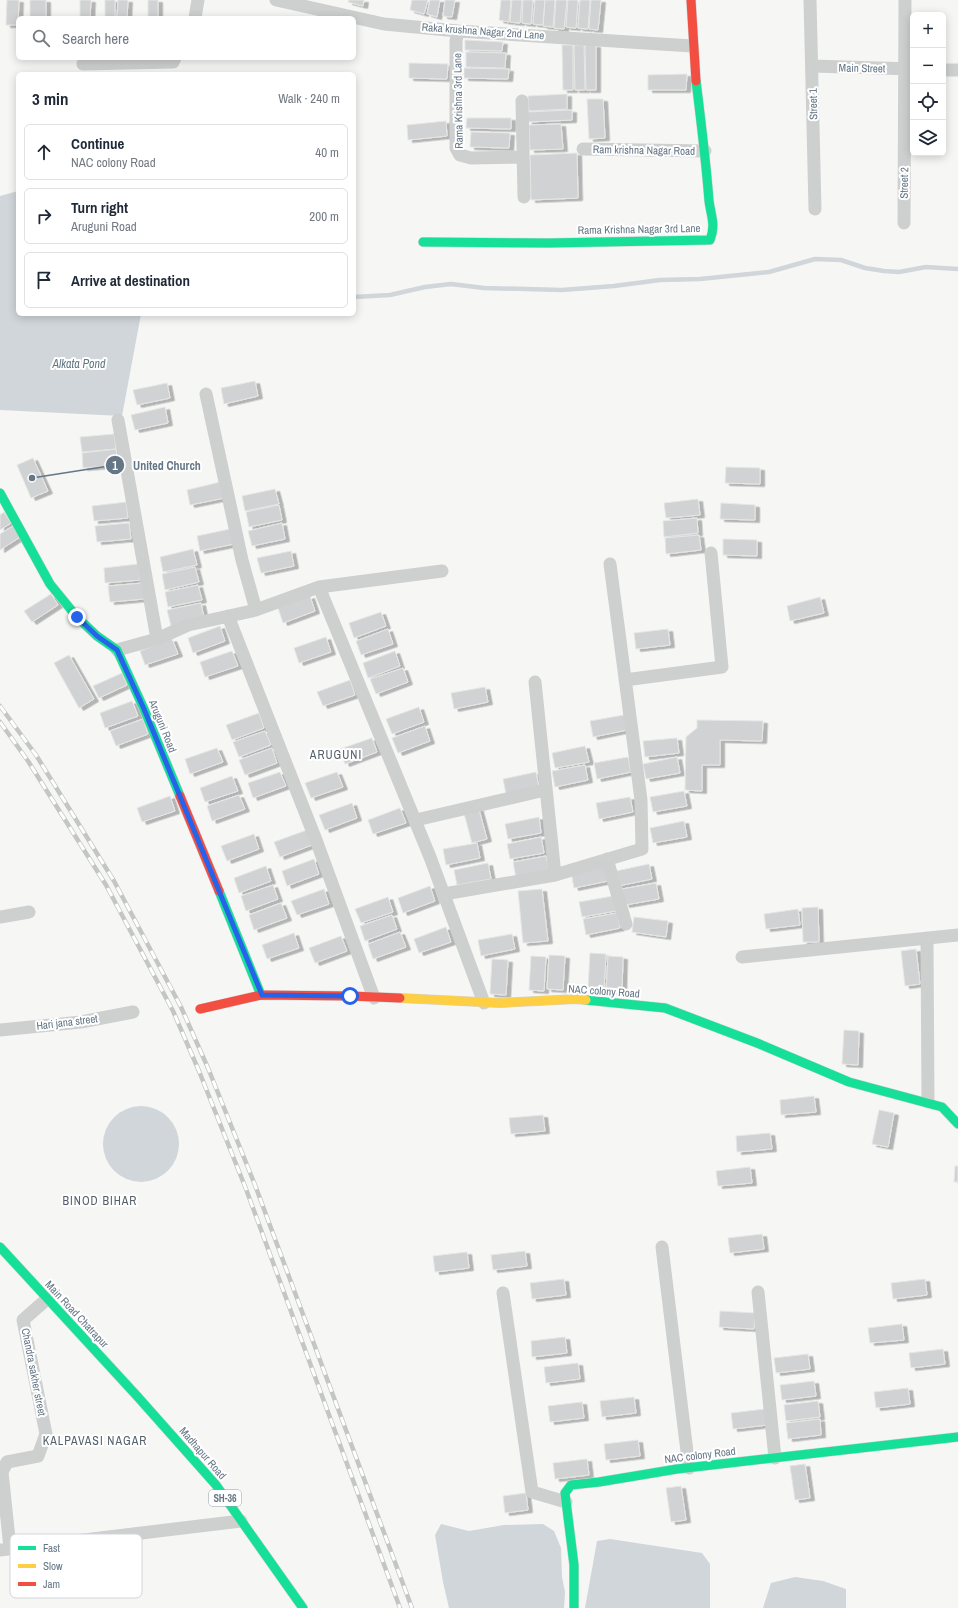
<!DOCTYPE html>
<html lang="en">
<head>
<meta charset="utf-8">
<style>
	body { margin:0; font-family:"Archivo Narrow",sans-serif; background:#f2f2f3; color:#1f2937 }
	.controls { position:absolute; right:12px; top:12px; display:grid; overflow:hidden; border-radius:6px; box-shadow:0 2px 10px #0003 }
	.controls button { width:36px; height:36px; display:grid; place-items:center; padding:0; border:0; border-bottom:1px solid #e0e1e3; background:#fff; color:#1f2937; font:20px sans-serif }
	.stop { position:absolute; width:12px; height:12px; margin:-9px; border:3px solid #2563eb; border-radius:50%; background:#fff }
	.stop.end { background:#2563eb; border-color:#fff; box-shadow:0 1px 4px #0008 }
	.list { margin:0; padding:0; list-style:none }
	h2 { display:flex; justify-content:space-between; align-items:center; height:52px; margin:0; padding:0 16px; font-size:17px }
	h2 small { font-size:13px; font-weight:400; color:#747a83 }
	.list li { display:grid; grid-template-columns:26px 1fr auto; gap:12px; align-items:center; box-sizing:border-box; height:56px; margin:0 8px 8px; padding:0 8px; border:1px solid #e0e1e3; border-radius:6px }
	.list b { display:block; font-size:15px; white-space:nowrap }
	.list p { margin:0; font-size:13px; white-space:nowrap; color:#747a83 }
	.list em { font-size:13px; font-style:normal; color:#747a83 }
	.icon { flex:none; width:22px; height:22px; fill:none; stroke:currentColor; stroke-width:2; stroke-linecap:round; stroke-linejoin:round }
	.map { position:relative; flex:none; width:958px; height:1608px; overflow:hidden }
	.search { position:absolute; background:#fff; box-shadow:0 2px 10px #0003; left:16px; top:16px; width:340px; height:44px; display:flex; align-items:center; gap:10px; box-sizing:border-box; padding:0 14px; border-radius:6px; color:#747a83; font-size:15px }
	.panel { position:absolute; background:#fff; box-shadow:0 2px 10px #0003; left:16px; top:72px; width:340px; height:244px; border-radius:6px }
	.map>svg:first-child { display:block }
</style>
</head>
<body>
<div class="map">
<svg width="958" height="1608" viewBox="0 0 958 1608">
	<defs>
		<filter id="shadow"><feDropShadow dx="4.5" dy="2.5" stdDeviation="0" flood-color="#0004"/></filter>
	</defs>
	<rect width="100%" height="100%" fill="#f6f6f5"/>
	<path fill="#d0d6da" d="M18,191V314H141L122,416L0,410V196Z
		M103 1144a38 38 0 1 1 76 0a38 38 0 1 1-76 0Z
		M441,1524L469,1531L504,1525L543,1524L554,1531L561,1548L562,1577L565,1592L564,1608H449L443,1582L435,1535Z
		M610,1539L702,1553L710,1564V1608H585L597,1541Z
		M795,1577L823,1581L846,1589V1608H763L771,1583Z"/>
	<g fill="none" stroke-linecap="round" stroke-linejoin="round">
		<path stroke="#d0d6da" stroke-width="4.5" d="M354,297L390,295L425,287L451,284L484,288L562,290L614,286L660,280L700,279L769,272L815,259L841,260L865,268L884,271L899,272L926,267L958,269"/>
	</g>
	<path fill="#d1d2d3" stroke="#e6e6e5" filter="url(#shadow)" d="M7,0H19L18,25H6Z
		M30,0H46V18H30Z
		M80,0H91L90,18H80Z
		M105,0H115V18H105Z
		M118,0H128L127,18H117Z
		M148,0H158V18H148Z
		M349,0H364L363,6L348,2Z
		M412,0H428L424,14L410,10Z
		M430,0H440L437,17L427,14Z
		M445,0H455L452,17L443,16Z
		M501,0H511L509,22L499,20Z
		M512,0H522L520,23L510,22Z
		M523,0H533L531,24L522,23Z
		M535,0H545L543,25L533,24Z
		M545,0H555L553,27L543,26Z
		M556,0H567L564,29L554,28Z
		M568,0H578L576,28L566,27Z
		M580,0H590L588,29L578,28Z
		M591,0H601L598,30L589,29Z
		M465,40L503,42L502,51L465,50Z
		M562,45H573V90H563Z
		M574,45H584L585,90H575Z
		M585,45H596V90H586Z
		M466,52L506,53L505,68L466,67Z
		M409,63L448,64L447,79L409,78Z
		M464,68L509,69L508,79L464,78Z
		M687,74L686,90H648V75Z
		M567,94V109L529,111L528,96Z
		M587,99H603L605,138L589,139Z
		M572,110V120L528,122L527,112Z
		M467,118H511V129L466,128Z
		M446,121L447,136L408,140L407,125Z
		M561,124L563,149L530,150L529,125Z
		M471,132L510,133L509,148L470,147Z
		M577,153L578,198L531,200L530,155Z
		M255,381L258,396L224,404L221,388Z
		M167,383L170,398L137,405L133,390Z
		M165,407L168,423L135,430L131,415Z
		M114,434L116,449L82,452L80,437Z
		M116,449L118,465L83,468L82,453Z
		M33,458L48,491L31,498L17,465Z
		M726,467L760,468V484L725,483Z
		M220,482L224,498L190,505L187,490Z
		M275,489L279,504L245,511L242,496Z
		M698,499L700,515L666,518L664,503Z
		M126,502L128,518L94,521L92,506Z
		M721,503L755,505V520L720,519Z
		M279,505L282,520L249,527L246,512Z
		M4,512L11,523L0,530V515Z
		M697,518L698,533L664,537L663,521Z
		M129,523L131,539L97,542L95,526Z
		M282,523L285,539L252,546L248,531Z
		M13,526L20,537L0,550V534Z
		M230,529L234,544L200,551L197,536Z
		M699,535L701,550L666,554L665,538Z
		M723,539L757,540V556L723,555Z
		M193,549L197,565L163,572L160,557Z
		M291,551L294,566L261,573L257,558Z
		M138,564L140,580L105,583L104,568Z
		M195,567L199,582L165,590L162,574Z
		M143,583L144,599L110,602L108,586Z
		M198,585L202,600L168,607L165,592Z
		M51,594L58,605L32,622L24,611Z
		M310,596L315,611L283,623L278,608Z
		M820,597L824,613L790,621L787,606Z
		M201,603L204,618L171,626L167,610Z
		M381,612L386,626L354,638L349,623Z
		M220,626L225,641L193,653L188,638Z
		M388,629L393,644L361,655L356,641Z
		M668,629L670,645L636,649L634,633Z
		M326,637L331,652L299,663L294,648Z
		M172,639L178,654L145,665L140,651Z
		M232,651L238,666L205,677L200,662Z
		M395,651L400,666L368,678L363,663Z
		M69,655L94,699L79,708L54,663Z
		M403,668L408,682L376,694L370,679Z
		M122,673L127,685L99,698L93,686Z
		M350,680L355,695L323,706L317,692Z
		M485,687L488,702L454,709L451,693Z
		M132,701L138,716L105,728L100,713Z
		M419,707L424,722L392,734L386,719Z
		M259,713L264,728L232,740L226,725Z
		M624,715L627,730L593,737L590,721Z
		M143,719L148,734L116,746L110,731Z
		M697,720L763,721L762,741L720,740V765H702V791L685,790L686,737L697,728Z
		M425,726L430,741L398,753L392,738Z
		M265,731L271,745L239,757L233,742Z
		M372,738L377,752L345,764L340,749Z
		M677,738L679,753L645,757L643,741Z
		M585,746L589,762L555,768L552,753Z
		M217,748L223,762L190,774L185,759Z
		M272,748L277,763L245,775L239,760Z
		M628,757L631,772L597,779L594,763Z
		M677,757L680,773L646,779L643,764Z
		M585,765L588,780L555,787L552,771Z
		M280,772L286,786L253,798L248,783Z
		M337,772L343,787L311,798L305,783Z
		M536,772L539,788L506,794L503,779Z
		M232,776L238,791L205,802L200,788Z
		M684,791L687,806L653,812L650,797Z
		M239,795L245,809L212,821L207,806Z
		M170,796L175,811L142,822L137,808Z
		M630,797L633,812L599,819L596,803Z
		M352,803L357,818L325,830L319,815Z
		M478,806L487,839L472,843L463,810Z
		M400,808L406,823L373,834L368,820Z
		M539,817L541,833L508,839L505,824Z
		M684,821L687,837L653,843L650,828Z
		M307,830L312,845L280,857L274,842Z
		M254,834L259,849L227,861L221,846Z
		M541,837L544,853L510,859L507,844Z
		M477,843L480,858L446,865L443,849Z
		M546,856L549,871L516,878L513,862Z
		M314,859L319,874L287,886L282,871Z
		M488,863L491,879L457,885L454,870Z
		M649,864L652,879L618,886L616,871Z
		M266,866L271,881L239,893L234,878Z
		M605,866L608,881L574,888L571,872Z
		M656,883L659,899L625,905L622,889Z
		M273,885L278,899L246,911L241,896Z
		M430,886L435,901L403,913L398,898Z
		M324,889L329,904L297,915L291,901Z
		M542,889L548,941L523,943L518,891Z
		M613,896L616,911L582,917L579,902Z
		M388,897L393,912L361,923L355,909Z
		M281,903L287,918L254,930L249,915Z
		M818,907L819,942H803L802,908Z
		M798,909L800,925L766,929L764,914Z
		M617,913L620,928L586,935L583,919Z
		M392,915L397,929L365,941L360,926Z
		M634,917L668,921L666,937L632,932Z
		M446,927L451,942L419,953L414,939Z
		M400,932L406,947L373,959L368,944Z
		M294,933L299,948L267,959L262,945Z
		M512,934L515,949L481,956L478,940Z
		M341,936L347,951L315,963L309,948Z
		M916,949L920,984L905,986L901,951Z
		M590,953L606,954L604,989L588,988Z
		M549,955L565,956L563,990L547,989Z
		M531,956L546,957L544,991L529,990Z
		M608,956L623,957L622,992L606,991Z
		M492,959L508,960L506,995L490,994Z
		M844,1030L859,1031L858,1065L842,1064Z
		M814,1096L816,1112L781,1115L780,1100Z
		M879,1110L894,1113L888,1147L872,1144Z
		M543,1115L545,1131L511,1134L509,1118Z
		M770,1133L772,1149L737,1152L736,1136Z
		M955,1166H958V1182H954Z
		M750,1167L752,1183L718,1186L716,1171Z
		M762,1234L764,1249L730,1253L728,1238Z
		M525,1251L527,1266L493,1270L491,1255Z
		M467,1252L469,1268L435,1272L433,1256Z
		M564,1279L566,1295L532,1299L530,1283Z
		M925,1279L927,1295L893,1299L891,1283Z
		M720,1311L755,1313L754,1329L719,1327Z
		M902,1324L904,1340L870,1343L868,1328Z
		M565,1337L567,1353L532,1357L531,1341Z
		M943,1349L945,1364L911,1368L909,1353Z
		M808,1354L810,1369L776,1373L774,1358Z
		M578,1363L580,1379L546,1383L544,1367Z
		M814,1381L816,1396L782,1400L780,1385Z
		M908,1388L910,1404L876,1408L874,1392Z
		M634,1397L636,1413L602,1417L600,1401Z
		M818,1401L820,1417L786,1421L784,1405Z
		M582,1402L584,1418L550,1422L548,1406Z
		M765,1409L767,1425L733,1429L731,1413Z
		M820,1419L821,1435L788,1439L786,1423Z
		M638,1440L640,1456L606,1460L604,1444Z
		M587,1459L589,1475L555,1479L553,1463Z
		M805,1464L810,1498L795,1500L790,1466Z
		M681,1486L686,1520L671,1522L666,1488Z
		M526,1493L528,1510L505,1513L503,1496Z"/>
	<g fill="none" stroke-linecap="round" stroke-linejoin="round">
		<g stroke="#d3d4d5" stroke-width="10">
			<path id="fast" d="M423,242L549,243L710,240C716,225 711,216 709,201C706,161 701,121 696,81
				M0,493L50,584L77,617L97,636L117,650L144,709L180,796
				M219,891L261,995
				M586,1000L665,1008L757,1043L849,1082L942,1107L958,1124
				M0,1247L137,1396
				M137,1396L216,1485L303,1608
				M574,1608V1565L565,1493L571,1485L599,1482L677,1469L958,1437"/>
		</g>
		<g stroke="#d3d4d5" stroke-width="10">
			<path id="slow" d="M400,998L500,1003L576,999L586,1000"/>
		</g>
		<g stroke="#d3d4d5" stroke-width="10">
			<path id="jam" d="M691,0L696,81
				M180,796L219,891
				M200,1009L261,995L350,996L400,998"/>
		</g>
		<path stroke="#ced0d0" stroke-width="13" d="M276,0L384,24L458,31L692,46
			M810,0L815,209
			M195,18L198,0
			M458,31L456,41V148L460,155L471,158L523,157
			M83,64L173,62L175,58
			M812,66L913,69
			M943,70H958
			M522,101L524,197
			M583,149L705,151
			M904,223L905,0
			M206,394L242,560L256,610
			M118,420L157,639
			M319,587L430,857L484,1003
			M228,616L316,840L374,998
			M117,650L157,639L188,625L256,610L319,587L442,571
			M625,680L722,667L711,553
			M535,682L555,875
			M416,820L545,790
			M607,859L626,924
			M444,894L555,875L642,849L641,800L610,564
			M0,917L29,912
			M927,938L928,1102
			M742,957L958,935
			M0,1030L81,1022L133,1012
			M662,1247L689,1468
			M758,1292L775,1458
			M503,1293L532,1492L566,1502
			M10,1548L2,1472L7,1462L38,1456L46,1434L23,1320L47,1299
			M0,1550L241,1521"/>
		<use href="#fast" stroke="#16e098" stroke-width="9"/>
		<use href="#slow" stroke="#ffcf43" stroke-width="9"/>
		<use href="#jam" stroke="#f24e42" stroke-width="9"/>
		<g stroke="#c4c6c6" stroke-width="4.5">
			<path id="rail" d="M0,706L36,755L114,881L181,1007L208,1068L255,1185L412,1608
				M0,722L28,761L106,885L173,1011L199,1071L246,1189L400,1608"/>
		</g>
		<use href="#rail" stroke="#fff" stroke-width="3" stroke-dasharray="9" stroke-linecap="butt"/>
	</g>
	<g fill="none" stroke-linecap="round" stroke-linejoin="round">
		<path stroke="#2563eb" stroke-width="5" d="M77,617L97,636L117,650L144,709L262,995L350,996"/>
	</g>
	<g text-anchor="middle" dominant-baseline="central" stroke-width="4" stroke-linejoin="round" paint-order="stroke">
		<rect fill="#fff" stroke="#939faa" stroke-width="1" x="209" y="1490" width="32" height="16" rx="3"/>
		<g font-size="10" font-weight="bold" fill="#657686">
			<text x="225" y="1498">SH-36</text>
		</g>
		<g font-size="11" fill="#657686" stroke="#fff">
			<text transform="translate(483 31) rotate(4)">Raka krushna Nagar 2nd Lane</text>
			<text transform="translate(862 68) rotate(1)">Main Street</text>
			<text transform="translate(458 101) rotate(-91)">Rama Krishna 3rd Lane</text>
			<text transform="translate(813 104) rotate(-91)">Street 1</text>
			<text transform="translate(644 150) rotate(1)">Ram krishna Nagar Road</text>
			<text transform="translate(904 183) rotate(-89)">Street 2</text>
			<text transform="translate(639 229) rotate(-1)">Rama Krishna Nagar 3rd Lane</text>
			<text transform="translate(163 726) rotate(68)">Aruguni Road</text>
			<text transform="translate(604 991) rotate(4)">NAC colony Road</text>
			<text transform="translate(67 1022) rotate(-7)">Hari jana street</text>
			<text transform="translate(77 1314) rotate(47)">Main Road Chatrapur</text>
			<text transform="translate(34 1372) rotate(79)">Chandra sakher street</text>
			<text transform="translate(203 1453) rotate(49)">Madhapur Road</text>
			<text transform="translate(700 1455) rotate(-7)">NAC colony Road</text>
		</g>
		<g font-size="12" font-style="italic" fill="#617782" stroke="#fff">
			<text x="79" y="364">Alkata Pond</text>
		</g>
		<g font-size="12" letter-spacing="1" fill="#54606b" stroke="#fff">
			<text x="336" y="755">ARUGUNI</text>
			<text x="100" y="1201">BINOD BIHAR</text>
			<text x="95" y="1441">KALPAVASI NAGAR</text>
		</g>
	</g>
	<rect x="10" y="1534" width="132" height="64" rx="6" fill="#fff" stroke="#d1d6db" stroke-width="1"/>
	<rect x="18" y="1546" width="18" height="4" fill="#16e098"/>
	<rect x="18" y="1564" width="18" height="4" fill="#ffcf43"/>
	<rect x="18" y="1582" width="18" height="4" fill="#f24e42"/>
	<g font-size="11" fill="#657686">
		<text x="43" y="1552">Fast</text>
		<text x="43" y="1570">Slow</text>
		<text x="43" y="1588">Jam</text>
	</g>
	<path fill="none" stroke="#657686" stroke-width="1.5" d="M32 478L115 465"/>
	<g fill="#657686" stroke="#fff" stroke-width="1.5">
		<circle cx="32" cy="478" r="4"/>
		<circle cx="115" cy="465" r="10"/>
	</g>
	<g font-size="12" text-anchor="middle" font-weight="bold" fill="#fff">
		<text x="115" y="470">1</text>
	</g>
	<g font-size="12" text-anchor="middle" font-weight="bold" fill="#657686" stroke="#fff" stroke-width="4" stroke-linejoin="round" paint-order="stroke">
		<text x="167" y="470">United Church</text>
	</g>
</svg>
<div class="controls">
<button>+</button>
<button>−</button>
<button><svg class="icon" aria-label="locate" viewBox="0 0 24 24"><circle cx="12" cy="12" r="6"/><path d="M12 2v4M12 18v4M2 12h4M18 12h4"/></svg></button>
<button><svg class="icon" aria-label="layers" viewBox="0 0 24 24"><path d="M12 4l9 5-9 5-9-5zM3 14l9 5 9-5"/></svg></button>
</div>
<div class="stop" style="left:350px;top:996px"></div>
<div class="stop end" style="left:77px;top:617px"></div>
<div class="search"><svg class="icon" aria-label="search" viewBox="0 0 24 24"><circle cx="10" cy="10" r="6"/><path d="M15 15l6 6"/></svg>Search here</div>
<section class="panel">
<h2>3 min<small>Walk · 240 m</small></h2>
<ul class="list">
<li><svg class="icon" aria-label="ahead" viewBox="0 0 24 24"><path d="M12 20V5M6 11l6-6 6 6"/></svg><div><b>Continue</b><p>NAC colony Road</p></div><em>40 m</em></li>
<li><svg class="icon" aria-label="right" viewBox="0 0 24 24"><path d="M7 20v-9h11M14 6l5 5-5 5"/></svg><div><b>Turn right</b><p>Aruguni Road</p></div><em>200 m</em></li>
<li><svg class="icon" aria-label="arrive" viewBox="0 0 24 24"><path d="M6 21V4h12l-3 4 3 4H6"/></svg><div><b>Arrive at destination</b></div></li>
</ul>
</section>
</div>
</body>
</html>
